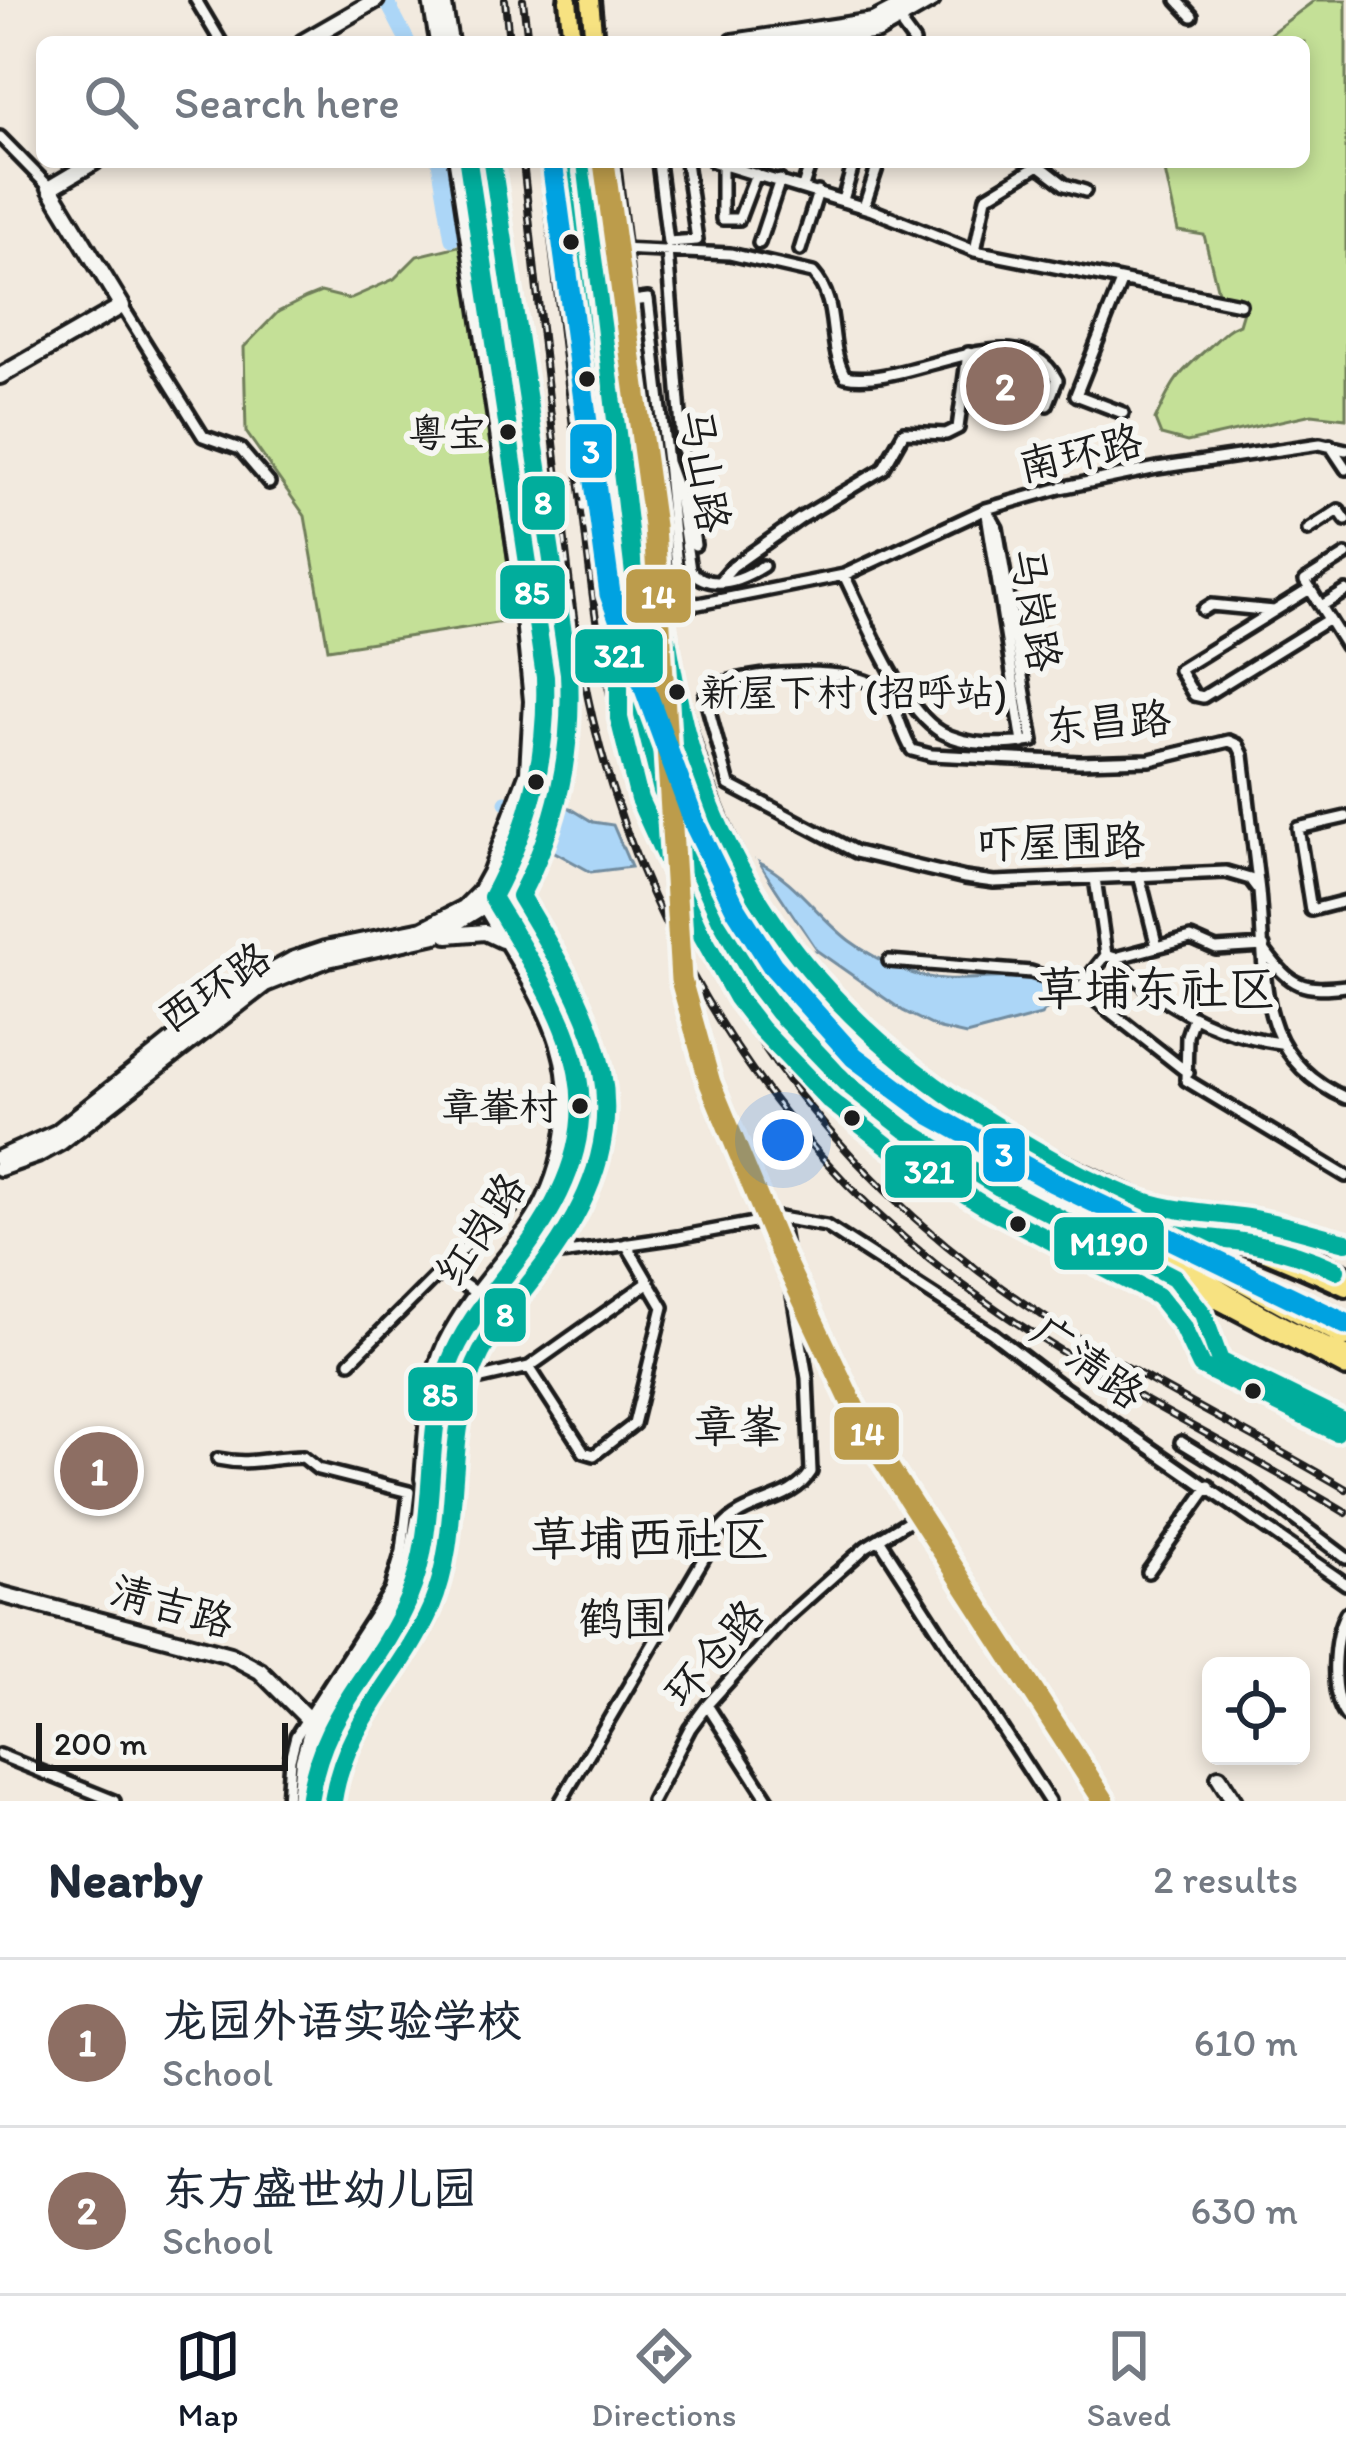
<!DOCTYPE html>
<html lang="en">
<head>
<meta charset="utf-8">
<style>
	body { margin:0; font-family:Itim,"LXGW WenKai TC",sans-serif; background:#f2f2f3; color:#1f2937 }
	.controls { position:absolute; right:36px; bottom:36px; display:grid; overflow:hidden; border-radius:18px; box-shadow:0 6px 18px #0003 }
	.controls button { width:108px; height:108px; display:grid; place-items:center; padding:0; border:0; border-bottom:3px solid #e0e1e3; background:#fff; color:#1f2937; font:60px sans-serif }
	.scale { position:absolute; left:36px; bottom:30px; width:252px; box-sizing:border-box; padding-left:12px; border:6px solid #1c1c1c; border-top:0; font-size:33px; line-height:42px; white-space:nowrap; color:#1c1c1c; -webkit-text-stroke:9px #f6f6f2; paint-order:stroke }
	.you { position:absolute; left:783px; top:1140px; width:42px; height:42px; margin:-30px; border:9px solid #fff; border-radius:50%; background:#1a73e8; box-shadow:0 0 0 18px #1a73e833 }
	.badge { display:grid; place-items:center; width:78px; height:78px; border-radius:50%; background:#111827; color:#fff; font-size:39px; font-weight:700 }
	.pin { position:absolute; translate:-50% -50%; border:6px solid #fff; box-shadow:0 3px 12px #0006 }
	.list { margin:0; padding:0; list-style:none }
	h2 { display:flex; justify-content:space-between; align-items:center; height:156px; margin:0; padding:0 48px; font-size:51px }
	h2 small { font-size:39px; font-weight:400; color:#747a83 }
	.list li { display:grid; grid-template-columns:78px 1fr auto; gap:36px; align-items:center; box-sizing:border-box; height:168px; padding:0 48px; border-top:3px solid #e0e1e3 }
	.list b { display:block; font-size:45px; white-space:nowrap }
	.list p { margin:0; font-size:39px; white-space:nowrap; color:#747a83 }
	.list em { font-size:39px; font-style:normal; color:#747a83 }
	.icon { flex:none; width:66px; height:66px; fill:none; stroke:currentColor; stroke-width:2; stroke-linecap:round; stroke-linejoin:round }
	.map { position:relative; flex:none; width:1346px; height:1801px; overflow:hidden }
	.search { position:absolute; background:#fff; box-shadow:0 6px 18px #0003; left:36px; right:36px; top:36px; height:132px; display:flex; align-items:center; gap:30px; box-sizing:border-box; padding:0 42px; border-radius:18px; color:#747a83; font-size:45px }
	.sheet { height:492px; background:#fff }
	nav { display:flex; justify-content:space-around; align-items:center; box-sizing:border-box; height:168px; border-top:3px solid #e0e1e3; background:#fff; font-size:33px; color:#747a83 }
	nav a { display:grid; justify-items:center; gap:6px }
	nav .on { color:#111827 }
	.map>svg:first-child { display:block }
</style>
</head>
<body>
<div class="map">
<svg width="1346" height="1801" viewBox="0 0 1346 1801">
	<rect width="100%" height="100%" fill="#f2eadf"/>
	<filter id="ink" filterUnits="userSpaceOnUse"><feTurbulence type="fractalNoise" baseFrequency=".00833" numOctaves="2"/><feDisplacementMap in="SourceGraphic" scale="24" xChannelSelector="R" yChannelSelector="G"/><feConvolveMatrix kernelMatrix="1 2 1 2 8 2 1 2 1" color-interpolation-filters="sRGB"/></filter>
	<g filter="url(#ink)">
		<path fill="#c4e097" stroke="#707e5a" stroke-width="3" d="M1315,0H1346V418L1312,414L1187,442L1161,435L1155,420C1173,381 1176,376 1208,348C1220,338 1224,330 1239,324L1246,301L1219,296L1204,235L1178,231L1163,162H1304V42H1259Z
			M462,245L516,620L328,649L305,516L246,432L244,347L278,312L306,298L321,292L349,299L394,279L417,256Z"/>
		<path fill="#acd6f7" stroke="#728c9f" stroke-width="3" d="M560,802L593,822L613,825L631,867L591,872L533,840L545,804Z
			M758,862C796,880 817,916 850,941C866,953 890,965 908,972C960,991 1016,964 1066,988L1041,1015L966,1035L940,1029L903,1011L816,950Z"/>
		<path fill="#f2eadf" d="M755,857L775,891L816,950L803,943L770,894L753,864Z"/>
		<g fill="none" stroke-linecap="round" stroke-linejoin="round">
			<path stroke="#acd6f7" stroke-width="15" d="M386,0L408,42
				M439,162L452,239
				M506,802L556,829"/>
			<g stroke="#1c1c1c" stroke-width="18">
				<path id="street" d="M196,0L221,42
					M1177,0L1192,16
					M903,17V27L914,42
					M0,137L50,188
					M658,162L668,242L697,240L686,162
					M714,162L872,210L975,251L1240,304
					M722,162V219H739L756,174
					M1035,162L1065,185L1085,191
					M803,187L811,162
					M843,200L854,162
					M864,207L879,162
					M759,243L780,180
					M619,249L730,254L813,273C841,304 826,342 845,376C905,390 1020,308 1057,380L1047,405
					M667,250L684,466L695,545
					M800,250L818,192
					M975,251L986,197L1039,165
					M1121,282L1076,395L1123,413
					M625,302L648,299L667,462L679,495L690,570C711,592 741,580 763,566
					M122,306L203,436L240,449L269,483
					M1330,445L1346,469
					M667,462L679,587L685,600L698,604L844,575L986,509L1060,488L1157,468L1320,444L1346,450
					M987,514L1023,743
					M1308,530L1339,510L1346,520
					M1346,555L1305,581L1346,646
					M844,575C865,617 901,709 941,732C968,747 1003,745 1033,741L997,528L986,509
					M719,582L733,566L801,518L883,469L904,432L946,434L958,428L968,353
					M1310,589L1179,670L1194,695L1203,697L1329,619
					M1321,606L1346,591
					M1203,610L1211,605L1274,611
					M1346,817L1298,828L1311,910L1346,901
					M1139,875L1157,947
					M1095,878L1106,955
					M1259,891L1243,755L1238,745L1229,741L1150,760L1080,762L931,755L912,750C900,732 898,706 883,691C856,664 741,671 709,689L705,696L729,785L856,852L965,878L994,882L1226,872L1250,879L1259,891C1267,977 1253,1057 1346,1098
					M1265,951C1291,987 1303,991 1346,986
					M1115,958C1160,1005 1216,1034 1280,1043
					M889,961L1031,972L1080,988L1106,955L1115,958L1191,938L1216,949L1264,946
					M1080,988L1188,1073
					M1193,1018L1187,1036L1186,1080L1346,1176
					M519,1260L678,1237L780,1218L826,1226L992,1333L1061,1386L1346,1584
					M444,1271L476,1293
					M350,1362L474,1238L517,1203
					M529,1367L584,1452L594,1455L634,1424L663,1307L626,1244
					M464,1382L529,1367L649,1282
					M1181,1442L1240,1478L1346,1558
					M218,1459C251,1466 270,1457 303,1457L318,1469L409,1492L402,1551L390,1591L296,1736L290,1759L287,1801
					M879,1539L1049,1801
					M1148,1572L1209,1486
					M1346,1613C1333,1637 1329,1694 1346,1716
					M707,1705L769,1801
					M0,1755L114,1801
					M561,1801L721,1529C744,1499 790,1505 811,1472L807,1378L780,1218
					M652,1801L690,1728L707,1705L785,1619L866,1547L905,1523"/>
			</g>
			<g stroke="#1c1c1c" stroke-width="22">
				<path id="secondary" d="M431,0L438,42
					M443,0L450,42
					M303,42L376,0
					M733,42L873,21L913,0
					M803,42L878,31L932,0
					M0,376L122,306L50,188L94,162
					M448,935L485,932L502,940
					M0,1158L56,1133L231,994L292,960L325,949L423,929L464,908L479,893L490,873L528,772L532,701L520,579L457,162
					M0,1168L37,1155L61,1142L265,984L328,959L436,935L485,905L506,872L541,782L548,728L545,677L468,162
					M423,1479C427,1434 427,1384 446,1343C467,1300 499,1268 527,1230C563,1180 577,1105 559,1045C543,993 507,945 481,898
					M0,1594L230,1655L260,1671L306,1717
					M1219,1777L1234,1801
					M299,1801L303,1760L311,1732L394,1602L412,1556L419,1519
					M309,1801C316,1708 374,1678 408,1599C440,1528 424,1448 446,1375C463,1318 507,1278 539,1230C575,1176 594,1101 571,1038C561,1013 545,989 532,966C519,943 507,915 490,896"/>
			</g>
			<g stroke="#1c1c1c" stroke-width="24">
				<path id="primary" d="M643,697L653,762L688,856L758,986L826,1064L887,1117L975,1173L1346,1368"/>
			</g>
			<g stroke="#1c1c1c" stroke-width="26">
				<path id="highway" d="M568,0L572,42
					M590,0L594,42
					M586,162L650,708C688,873 783,1026 924,1122C982,1161 1048,1186 1109,1221C1186,1266 1262,1321 1346,1355
					M609,162L666,641C714,908 842,1061 1086,1176C1171,1217 1261,1247 1346,1287
					M1223,1224L1301,1252L1346,1275
					M1178,1225L1156,1218L1150,1227L1161,1238L1319,1325
					M1314,1322L1346,1338"/>
			</g>
			<use href="#street" stroke="#f6f6f2" stroke-width="9"/>
			<use href="#secondary" stroke="#f6f6f2" stroke-width="14"/>
			<use href="#primary" stroke="#f7e281" stroke-width="15"/>
			<use href="#highway" stroke="#f7e281" stroke-width="16"/>
			<g stroke="#1c1c1c" stroke-width="8">
				<path id="rail" d="M505,0L509,42
					M523,0L528,42
					M523,162C534,267 546,373 558,478C567,559 574,641 593,720C648,948 781,1154 971,1291C1088,1377 1222,1438 1346,1513
					M542,162C555,270 567,379 580,487C589,565 596,644 616,721C672,941 797,1133 979,1271C1092,1357 1224,1417 1346,1489
					M1094,1200L1211,1243"/>
			</g>
			<use href="#rail" stroke="#f6f6f2" stroke-width="3" stroke-dasharray="9" stroke-linecap="butt"/>
			<g stroke="#f6f6f2" stroke-width="27">
				<path id="bus-1" d="M309,1801C323,1707 374,1678 408,1599C440,1525 422,1442 448,1367C466,1318 504,1281 533,1238C627,1102 565,1019 492,897C530,825 548,759 545,677L468,162"/>
			</g>
			<g stroke="#f6f6f2" stroke-width="27">
				<path id="bus-2" d="M333,1801C345,1721 400,1679 431,1608C462,1534 445,1451 471,1376C487,1330 523,1294 551,1255C650,1114 598,1025 520,896C557,825 573,754 569,673L492,162"/>
			</g>
			<g stroke="#f6f6f2" stroke-width="27">
				<path id="bus-3" d="M586,162L643,652V715L662,791L720,918L758,986L778,1012L846,1083L905,1129L999,1187L1174,1277L1203,1314L1220,1361L1346,1423
					M663,615C673,672 682,730 702,784C755,931 862,1045 994,1125C1040,1153 1088,1182 1140,1200C1176,1212 1212,1213 1248,1218C1281,1223 1313,1234 1346,1242"/>
			</g>
			<g stroke="#f6f6f2" stroke-width="27">
				<path id="bus-4" d="M562,165L619,653V718L639,799L699,930L737,998L761,1029L829,1100L892,1149L988,1208L1158,1296L1182,1326L1201,1366L1336,1432
					M639,619C653,691 664,764 695,831C785,1026 944,1148 1141,1225C1176,1238 1213,1237 1249,1243C1280,1248 1308,1257 1336,1270"/>
			</g>
			<use href="#bus-1" stroke="#01ad9c" stroke-width="18"/>
			<use href="#bus-2" stroke="#01ad9c" stroke-width="18"/>
			<use href="#bus-3" stroke="#01ad9c" stroke-width="18"/>
			<use href="#bus-4" stroke="#01ad9c" stroke-width="18"/>
			<g stroke="#f6f6f2" stroke-width="30">
				<path id="metro-1" d="M604,162L654,526L681,980L710,1083L778,1247L865,1431L1104,1801"/>
			</g>
			<g stroke="#f6f6f2" stroke-width="30">
				<path id="metro-2" d="M552,162L610,594L696,827L735,907L772,965L854,1057L932,1115L1053,1182L1346,1324"/>
			</g>
			<use href="#metro-1" stroke="#bc9c4c" stroke-width="21"/>
			<use href="#metro-2" stroke="#00a2e1" stroke-width="21"/>
		</g>
	</g>
	<g fill="#1c1c1c" stroke="#f6f6f2" stroke-width="4.5">
		<circle cx="571" cy="242" r="10"/>
		<circle cx="587" cy="379" r="10"/>
		<circle cx="508" cy="432" r="10"/>
		<circle cx="677" cy="692" r="10"/>
		<circle cx="536" cy="782" r="10"/>
		<circle cx="580" cy="1106" r="10"/>
		<circle cx="852" cy="1118" r="10"/>
		<circle cx="1018" cy="1224" r="10"/>
		<circle cx="1253" cy="1391" r="10"/>
	</g>
	<g text-anchor="middle" dominant-baseline="central" stroke-width="12" stroke-linejoin="round" paint-order="stroke">
		<g font-size="39" fill="#1c1c1c" stroke="#f6f6f2" text-anchor="end">
			<text x="486" y="432">粤宝</text>
			<text x="700" y="692" text-anchor="start">新屋下村 (招呼站)</text>
			<text x="558" y="1106">章輋村</text>
		</g>
		<g font-size="42" fill="#1c1c1c" stroke="#f6f6f2">
			<text transform="translate(1080 453) rotate(-13)">南环路</text>
			<text transform="translate(705 470) rotate(81)">马山路</text>
			<text transform="translate(1036 609) rotate(81)">马岗路</text>
			<text transform="translate(1108 722) rotate(-4)">东昌路</text>
			<text transform="translate(1061 842) rotate(-1)">吓屋围路</text>
			<text transform="translate(214 987) rotate(-34)">西环路</text>
			<text transform="translate(480 1229) rotate(-56)">红岗路</text>
			<text transform="translate(1088 1362) rotate(36)">广清路</text>
			<text transform="translate(172 1606) rotate(16)">清吉路</text>
			<text transform="translate(714 1653) rotate(-49)">环仓路</text>
		</g>
		<g font-size="45" fill="#1c1c1c" stroke="#f6f6f2">
			<text x="738" y="1426">章峯</text>
			<text x="623" y="1618">鹤围</text>
		</g>
		<g font-size="48" fill="#1c1c1c" stroke="#f6f6f2">
			<text x="1156" y="988">草埔东社区</text>
			<text x="650" y="1538">草埔西社区</text>
		</g>
	</g>
	<g stroke="#f6f6f2" stroke-width="4.5">
		<rect x="568" y="422" width="46" height="58" rx="12" fill="#00a2e1"/>
		<rect x="520" y="474" width="47" height="58" rx="12" fill="#01ad9c"/>
		<rect x="498" y="563" width="69" height="58" rx="12" fill="#01ad9c"/>
		<rect x="624" y="567" width="69" height="58" rx="12" fill="#bc9c4c"/>
		<rect x="573" y="627" width="92" height="58" rx="12" fill="#01ad9c"/>
		<rect x="981" y="1126" width="46" height="58" rx="12" fill="#00a2e1"/>
		<rect x="883" y="1143" width="91" height="57" rx="12" fill="#01ad9c"/>
		<rect x="1052" y="1215" width="114" height="57" rx="12" fill="#01ad9c"/>
		<rect x="482" y="1286" width="46" height="58" rx="12" fill="#01ad9c"/>
		<rect x="406" y="1365" width="69" height="58" rx="12" fill="#01ad9c"/>
		<rect x="832" y="1405" width="69" height="57" rx="12" fill="#bc9c4c"/>
	</g>
	<g font-size="33" text-anchor="middle" font-weight="bold" fill="#fff">
		<text x="591" y="463">3</text>
		<text x="543" y="514">8</text>
		<text x="532" y="604">85</text>
		<text x="658" y="608">14</text>
		<text x="619" y="667">321</text>
		<text x="1004" y="1166">3</text>
		<text x="929" y="1183">321</text>
		<text x="1109" y="1255">M190</text>
		<text x="505" y="1326">8</text>
		<text x="440" y="1406">85</text>
		<text x="867" y="1445">14</text>
	</g>
</svg>
<div class="controls">
<button><svg class="icon" aria-label="locate" viewBox="0 0 24 24"><circle cx="12" cy="12" r="6"/><path d="M12 2v4M12 18v4M2 12h4M18 12h4"/></svg></button>
</div>
<div class="scale">200 m</div>
<div class="you"></div>
<div class="pin badge" style="left:99px;top:1471px;background:#8d6e63">1</div>
<div class="pin badge" style="left:1005px;top:386px;background:#8d6e63">2</div>
<div class="search"><svg class="icon" aria-label="search" viewBox="0 0 24 24"><circle cx="10" cy="10" r="6"/><path d="M15 15l6 6"/></svg>Search here</div>
</div>
<section class="sheet">
<h2>Nearby<small>2 results</small></h2>
<ul class="list">
<li><span class="badge" style="background:#8d6e63">1</span><div><b>龙园外语实验学校</b><p>School</p></div><em>610 m</em></li>
<li><span class="badge" style="background:#8d6e63">2</span><div><b>东方盛世幼儿园</b><p>School</p></div><em>630 m</em></li>
</ul>
</section>
<nav>
<a class="on"><svg class="icon" aria-label="map" viewBox="0 0 24 24"><path d="M3 6l6-2 6 2 6-2v14l-6 2-6-2-6 2zM9 4v14M15 6v14"/></svg>Map</a>
<a><svg class="icon" aria-label="directions" viewBox="0 0 24 24"><path d="M12 3l9 9-9 9-9-9zM9 14v-3h6M13 9l2 2-2 2"/></svg>Directions</a>
<a><svg class="icon" aria-label="saved" viewBox="0 0 24 24"><path d="M7 4h10v16l-5-4-5 4z"/></svg>Saved</a>
</nav>
</body>
</html>
